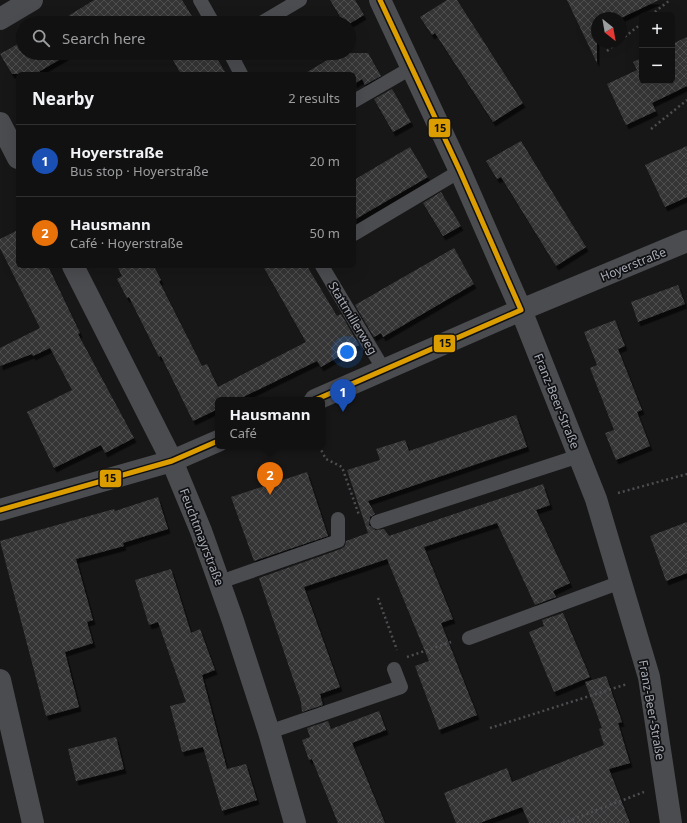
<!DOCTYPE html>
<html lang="en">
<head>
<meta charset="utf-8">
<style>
	body { margin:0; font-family:"Noto Sans",sans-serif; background:#1e1f1f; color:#f1f3f6 }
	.controls { position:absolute; right:12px; top:12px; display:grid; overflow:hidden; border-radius:6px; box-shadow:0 4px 16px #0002 }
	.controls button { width:36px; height:36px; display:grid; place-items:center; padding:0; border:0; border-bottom:1px solid #303131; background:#111; color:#f1f3f6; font:20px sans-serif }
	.compass { position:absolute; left:591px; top:12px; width:36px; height:36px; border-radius:50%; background:#111; box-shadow:0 4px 16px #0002; rotate:149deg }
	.you { position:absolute; left:347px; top:352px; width:14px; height:14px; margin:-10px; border:3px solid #fff; border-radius:50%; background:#1a73e8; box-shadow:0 0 0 6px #1a73e833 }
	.badge { display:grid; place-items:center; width:26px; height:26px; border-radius:50%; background:#b45309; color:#fff; font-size:13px; font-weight:700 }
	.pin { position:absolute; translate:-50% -33px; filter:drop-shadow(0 1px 2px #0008) }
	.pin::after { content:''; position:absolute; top:21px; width:14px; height:12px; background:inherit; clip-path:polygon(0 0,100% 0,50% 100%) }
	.popup { position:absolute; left:215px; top:397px; width:110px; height:52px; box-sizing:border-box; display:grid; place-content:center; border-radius:6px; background:#111; filter:drop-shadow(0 1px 3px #0005); font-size:13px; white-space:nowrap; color:#9c9d9f }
	.popup b { font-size:15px; color:#f1f3f6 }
	.popup::after { content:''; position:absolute; left:50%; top:100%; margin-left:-8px; border:8px solid transparent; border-top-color:#111 }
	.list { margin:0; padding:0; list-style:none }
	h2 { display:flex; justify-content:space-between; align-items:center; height:52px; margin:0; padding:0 16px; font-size:17px }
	h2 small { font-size:13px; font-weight:400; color:#9c9d9f }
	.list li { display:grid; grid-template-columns:26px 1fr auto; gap:12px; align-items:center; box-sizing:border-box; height:72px; padding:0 16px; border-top:1px solid #303131 }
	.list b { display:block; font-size:15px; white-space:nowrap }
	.list p { margin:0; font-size:13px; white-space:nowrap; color:#9c9d9f }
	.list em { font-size:13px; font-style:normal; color:#9c9d9f }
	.icon { flex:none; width:22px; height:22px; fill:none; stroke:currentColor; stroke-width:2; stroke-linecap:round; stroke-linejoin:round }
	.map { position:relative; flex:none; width:687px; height:823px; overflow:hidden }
	.search { position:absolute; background:#111; box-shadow:0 4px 16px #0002; left:16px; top:16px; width:340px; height:44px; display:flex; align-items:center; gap:10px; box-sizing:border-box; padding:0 14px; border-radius:22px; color:#9c9d9f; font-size:15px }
	.panel { position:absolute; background:#111; box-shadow:0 4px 16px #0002; left:16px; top:72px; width:340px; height:196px; border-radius:6px }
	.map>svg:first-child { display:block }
</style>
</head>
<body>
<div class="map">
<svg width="687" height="823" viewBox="0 0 687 823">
	<defs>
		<pattern id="building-cross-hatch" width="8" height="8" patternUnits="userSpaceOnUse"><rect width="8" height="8" fill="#353536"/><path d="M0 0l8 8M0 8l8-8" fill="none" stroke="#4f5051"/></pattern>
		<filter id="shadow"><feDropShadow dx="2.5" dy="4.5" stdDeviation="0" flood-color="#0009"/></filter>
	</defs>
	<rect width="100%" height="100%" fill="#171717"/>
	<path fill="url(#building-cross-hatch)" filter="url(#shadow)" d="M94,0H182L196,23H57Z
		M330,0H355L364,15L349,24L344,23Z
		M447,0H457L523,103L493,122L435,33L432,35L420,17Z
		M567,0H659L621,18H597V63Z
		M687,37V86L652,103L656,111L626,125L607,84L637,70L633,62L642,58V81H672V44Z
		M23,41V53H71L35,74H12L0,54Z
		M169,53H214L226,74H181Z
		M339,53H368L381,76L365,85L362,79L354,84V74H304Z
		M392,89L411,122L393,132L374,99Z
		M521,141L586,247L556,266L501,177L497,179L486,161Z
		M687,146V197L665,207L645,165Z
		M410,147L428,177L354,220V180Z
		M441,192L461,226L443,236L423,203Z
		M18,230V266H48L80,333L78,334L134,438L105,453L101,445L54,468L27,412L72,390L50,348L33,356L32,354L0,366V348L40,328L0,248V239Z
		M454,248L474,284L383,337L381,333L374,337L355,305Z
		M117,266H154L161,280L159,281L202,366L207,364L218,387L306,342L263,266H307L337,316L341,314L359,345L321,367L317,361L237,400H218V409L193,421L161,356L159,357L129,297L127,298L117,279L122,276Z
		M678,285L685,304L638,322L631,302Z
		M615,320L625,346L618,349L642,410L637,412L650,446L616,460L605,433L614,430L590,368L597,365L584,332Z
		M516,415L527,447L368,501L375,514L370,517L369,525L375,530L384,529L389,536L543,484L550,505L536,510L570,583L553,591L556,597L535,605L497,523L424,547L453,619L441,623L477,715L439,730L415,666L429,661L387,559L304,587L340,687L320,694L323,705L302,712L301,702L259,578L341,549L345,546L346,541L368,533L347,470L380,460L376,449L405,440L409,451Z
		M307,472L328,536L254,561L231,497Z
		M158,497L168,529L123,543L124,546L76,559L93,620L87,622L93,643L65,652L79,707L46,716L0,541L114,509L115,511Z
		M687,522V573L666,581L650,536Z
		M171,569L191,633L200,629L215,670L202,675L227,769L246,764L257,800L222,811L203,747L182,752L170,706L186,702L158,622L149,625L135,580Z
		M563,613L590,677L554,692L529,632L544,626L542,620Z
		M606,676L622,722L618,723L630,763L609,769L630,823H529L522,807L480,823H456L444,793L507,768L512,782L604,745L599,729L602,728L585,682Z
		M379,711L386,730L352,743L385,823H338L312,759L309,760L302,740L310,737L307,728L328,721L331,729Z
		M116,737L124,769L76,781L68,749Z"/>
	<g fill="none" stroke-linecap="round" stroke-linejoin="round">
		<path stroke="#4d4e52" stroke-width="2.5" stroke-dasharray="2 3" stroke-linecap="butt" d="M651,15L670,0
			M621,40L642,23
			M607,51L618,42
			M651,129L687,100
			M319,446L326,459L342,467L359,515
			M618,493L687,474
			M378,598L397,650
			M407,657L451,642
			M490,728L627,684
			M563,823L644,792"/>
		<path stroke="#4b4c50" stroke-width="14" d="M200,0L213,23
			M261,23L300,0
			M230,53L241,74
			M354,101L411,68
			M354,234L460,171
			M322,266L384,370
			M377,522L579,456
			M220,582L338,541V519
			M469,638L621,582
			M269,732L401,687L394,669"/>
		<path stroke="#4b4c50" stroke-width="22" d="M380,0L460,171L521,310L596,499L649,677L671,823
			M0,19L32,0
			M0,123L18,158
			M73,266L172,461L201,531L233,621L269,732L295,823
			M315,400L521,310L687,241
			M0,510L172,461L218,441
			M0,680L33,823"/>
		<g stroke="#111113" stroke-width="8">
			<path id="bus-1" d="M315,400L521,310L460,171L380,0
				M0,510L172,461L218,441"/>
		</g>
		<use href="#bus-1" stroke="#db9d00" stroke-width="5"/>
	</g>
	<g text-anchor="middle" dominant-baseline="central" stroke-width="3.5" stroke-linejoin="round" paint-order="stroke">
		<g font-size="12" fill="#a8adb8" stroke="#111113">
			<text transform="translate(633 264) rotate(-22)">Hoyerstraße</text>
			<text transform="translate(353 318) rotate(59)">Stattmillerweg</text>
			<text transform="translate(557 401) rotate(68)">Franz-Beer-Straße</text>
			<text transform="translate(202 537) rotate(69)">Feuchtmayrstraße</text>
			<text transform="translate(652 710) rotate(80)">Franz-Beer-Straße</text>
		</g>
	</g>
	<g stroke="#111113" stroke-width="1.5">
		<rect x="428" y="118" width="23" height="20" rx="4" fill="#db9d00"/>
		<rect x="433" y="334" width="23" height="19" rx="4" fill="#db9d00"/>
		<rect x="99" y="469" width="23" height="19" rx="4" fill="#db9d00"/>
	</g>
	<g font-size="11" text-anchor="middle" font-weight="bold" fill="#111">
		<text x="440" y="132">15</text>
		<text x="445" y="347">15</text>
		<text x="110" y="482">15</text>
	</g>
</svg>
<div class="controls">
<button>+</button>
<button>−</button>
</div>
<svg class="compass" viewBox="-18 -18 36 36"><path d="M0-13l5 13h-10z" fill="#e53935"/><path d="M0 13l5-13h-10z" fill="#9c9d9f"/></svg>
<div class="you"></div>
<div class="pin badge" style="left:343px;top:412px;background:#1a4fb4">1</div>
<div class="pin badge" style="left:270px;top:495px;background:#e8710a">2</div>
<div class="popup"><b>Hausmann</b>Café</div>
<div class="search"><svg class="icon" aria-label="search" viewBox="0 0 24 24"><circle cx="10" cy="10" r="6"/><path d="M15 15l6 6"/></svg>Search here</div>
<section class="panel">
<h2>Nearby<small>2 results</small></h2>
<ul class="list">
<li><span class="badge" style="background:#1a4fb4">1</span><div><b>Hoyerstraße</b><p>Bus stop · Hoyerstraße</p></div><em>20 m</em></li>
<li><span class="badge" style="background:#e8710a">2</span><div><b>Hausmann</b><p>Café · Hoyerstraße</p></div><em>50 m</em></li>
</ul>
</section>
</div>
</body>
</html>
